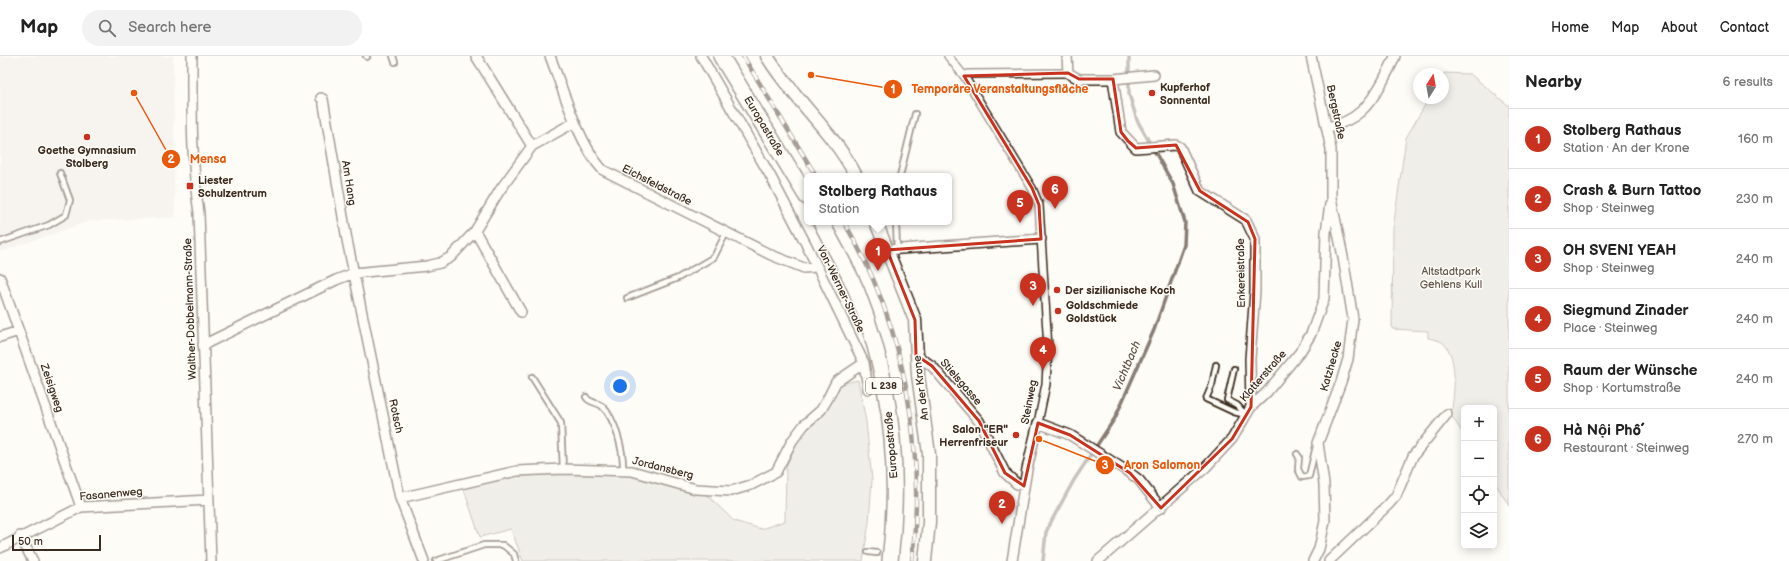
<!DOCTYPE html>
<html lang="en">
<head>
<meta charset="utf-8">
<style>
	body { margin:0; font-family:"Balsamiq Sans",sans-serif; background:#f2f2f2; color:#222 }
	.controls { position:absolute; right:12px; bottom:12px; display:grid; overflow:hidden; border-radius:6px; box-shadow:0 2px 10px #0003 }
	.controls button { width:36px; height:36px; display:grid; place-items:center; padding:0; border:0; border-bottom:1px solid #e0e0e0; background:#fff; color:#222; font:20px sans-serif }
	.compass { position:absolute; left:1413px; top:12px; width:36px; height:36px; border-radius:50%; background:#fff; box-shadow:0 2px 10px #0003; rotate:11deg }
	.scale { position:absolute; left:12px; bottom:10px; width:89px; box-sizing:border-box; padding-left:4px; border:2px solid #3b2a1e; border-top:0; font-size:11px; line-height:14px; white-space:nowrap; color:#3b2a1e; -webkit-text-stroke:3px #fdfcf7; paint-order:stroke }
	.you { position:absolute; left:620px; top:330px; width:14px; height:14px; margin:-10px; border:3px solid #fff; border-radius:50%; background:#1a73e8; box-shadow:0 0 0 6px #1a73e833 }
	.badge { display:grid; place-items:center; width:26px; height:26px; border-radius:50%; background:#c8321e; color:#fff; font-size:13px; font-weight:700 }
	.pin { position:absolute; translate:-50% -33px; filter:drop-shadow(0 1px 2px #0008) }
	.pin::after { content:''; position:absolute; top:21px; width:14px; height:12px; background:inherit; clip-path:polygon(0 0,100% 0,50% 100%) }
	.popup { position:absolute; left:804px; top:117px; width:148px; height:52px; box-sizing:border-box; display:grid; place-content:center; border-radius:6px; background:#fff; filter:drop-shadow(0 1px 3px #0005); font-size:13px; white-space:nowrap; color:#767676 }
	.popup b { font-size:15px; color:#222 }
	.popup::after { content:''; position:absolute; left:50%; top:100%; margin-left:-8px; border:8px solid transparent; border-top-color:#fff }
	.list { margin:0; padding:0; list-style:none }
	h2 { display:flex; justify-content:space-between; align-items:center; height:52px; margin:0; padding:0 16px; font-size:17px }
	h2 small { font-size:13px; font-weight:400; color:#767676 }
	.list li { display:grid; grid-template-columns:26px 1fr auto; gap:12px; align-items:center; box-sizing:border-box; height:60px; padding:0 16px; border-top:1px solid #e0e0e0 }
	.list b { display:block; font-size:15px; white-space:nowrap }
	.list p { margin:0; font-size:13px; white-space:nowrap; color:#767676 }
	.list em { font-size:13px; font-style:normal; color:#767676 }
	.icon { flex:none; width:22px; height:22px; fill:none; stroke:currentColor; stroke-width:2; stroke-linecap:round; stroke-linejoin:round }
	.map { position:relative; flex:none; width:1509px; height:505px; overflow:hidden }
	header { display:flex; align-items:center; gap:24px; box-sizing:border-box; height:56px; padding:0 20px; background:#fff; border-bottom:1px solid #e0e0e0 }
	header strong { font-size:19px }
	nav { display:flex; gap:22px; margin-inline-start:auto; font-size:14px }
	.search { width:280px; height:36px; background:#f2f2f2; display:flex; align-items:center; gap:10px; box-sizing:border-box; padding:0 14px; border-radius:22px; color:#767676; font-size:15px }
	main { display:flex }
	aside { flex:1; background:#fff }
	.map>svg:first-child { display:block }
</style>
</head>
<body>
<header>
<strong>Map</strong>
<div class="search"><svg class="icon" aria-label="search" viewBox="0 0 24 24"><circle cx="10" cy="10" r="6"/><path d="M15 15l6 6"/></svg>Search here</div>
<nav><a>Home</a><a>Map</a><a>About</a><a>Contact</a></nav>
</header>
<main>
<div class="map">
<svg width="1509" height="505" viewBox="0 0 1509 505">
	<rect width="100%" height="100%" fill="#fdfcf7"/>
	<filter id="ink" filterUnits="userSpaceOnUse"><feTurbulence type="fractalNoise" baseFrequency=".025" numOctaves="2"/><feDisplacementMap in="SourceGraphic" scale="8" xChannelSelector="R" yChannelSelector="G"/><feConvolveMatrix kernelMatrix="1 2 1 2 8 2 1 2 1" color-interpolation-filters="sRGB"/></filter>
	<g filter="url(#ink)">
		<path fill="#efece7" d="M0,0H173L175,161L90,165L0,196Z"/>
		<path fill="#e1ded7" stroke="#8e847a" d="M1444,17L1470,18L1509,50V450L1494,425V352H1464V379L1451,359C1454,341 1459,300 1443,287C1440,284 1432,283 1428,282V275L1392,273L1393,173L1406,82L1429,42H1443Z
			M858,324L866,366L872,424L869,466L863,505H523L511,473L480,481L463,431L517,420L563,416L631,419L706,438L734,465L761,473L785,465L786,411L796,388L807,373L825,356L840,328Z"/>
		<g fill="none" stroke-linecap="round" stroke-linejoin="round">
			<path stroke="#887d74" stroke-width="3.5" d="M1043,505L1046,476L1052,464L1074,424L1115,362L1154,274L1184,189L1185,166L1173,128L1137,64L1129,38V0"/>
			<g stroke="#3b2a1e" stroke-width="8">
				<path id="service" d="M366,0L367,1
					M393,0L395,6
					M900,120L915,58
					M896,166L897,193
					M0,186L49,169L66,159L70,144L60,117
					M627,242L678,222L714,201L726,177
					M1216,309L1212,329L1206,343L1234,356L1246,359
					M1234,313L1227,344L1237,349L1246,359
					M532,321L561,367L563,413
					M586,341C589,347 597,346 602,350C616,363 624,397 623,415
					M1297,398L1299,401L1298,413L1302,421L1309,420L1316,390
					M868,496L877,497
					M436,505L484,489H503L514,498L516,505"/>
			</g>
			<g stroke="#3b2a1e" stroke-width="10">
				<path id="pedestrian" d="M948,0L964,20L1032,132L1039,149L1048,292L1046,328L1038,367
					M964,20L968,18L1068,17"/>
			</g>
			<g stroke="#3b2a1e" stroke-width="12">
				<path id="minor" d="M192,0C192,52 191,105 199,157L211,505
					M476,0L532,90
					M550,0C562,31 580,91 603,114L771,199L804,212L816,211
					M701,0L771,121L806,188L864,307L868,333
					M1067,0L1068,17L1079,23H1113L1154,19
					M1311,0L1331,93V142L1343,201L1353,263L1348,303L1341,326L1318,387L1324,428L1325,465L1319,493L1313,505
					M1113,23L1121,76L1136,92L1176,89L1180,91L1200,135L1246,164L1255,183V235L1250,303L1251,351
					M321,42L323,43L347,184L400,442L424,505
					M1328,71C1357,65 1369,50 1383,25C1387,17 1392,9 1395,0
					M475,175L521,256
					M887,194L1041,183
					M0,222L81,451
					M0,281L19,275
					M203,289L336,224L354,217L427,210L440,207L451,201L475,175L500,134L532,90L575,66
					M916,299L932,310L979,365L1005,417L1017,428L1024,430
					M400,442L517,415L563,413L632,415L696,433L731,435L751,429L776,416L792,385L804,369L821,354L827,344L836,326L864,307
					M20,480L33,505
					M0,492L81,451L209,444
					M1012,505L1027,413L1038,367L1070,379L1130,417L1139,424L1161,452
					M1098,505L1206,411L1232,383L1251,351L1267,336L1300,296L1311,278L1324,243L1326,176L1330,148
					M1329,505L1388,449L1396,440L1413,400L1447,358"/>
			</g>
			<g stroke="#3b2a1e" stroke-width="15">
				<path id="tertiary" d="M767,0C793,43 833,75 856,120
					M876,166L915,264L918,319L929,398V466L925,505"/>
			</g>
			<g stroke="#3b2a1e" stroke-width="18">
				<path id="primary" d="M721,0L807,141
					M821,166C833,189 847,212 857,236C891,322 901,414 890,505"/>
			</g>
			<use href="#service" stroke="#fdfcf7" stroke-width="4.5"/>
			<use href="#pedestrian" stroke="#fdfcf7" stroke-width="7"/>
			<use href="#minor" stroke="#fdfcf7" stroke-width="9"/>
			<use href="#tertiary" stroke="#fdfcf7" stroke-width="12"/>
			<use href="#primary" stroke="#fdfcf7" stroke-width="15"/>
			<g stroke="#3b2a1e" stroke-width="4.5">
				<path id="rail" d="M743,0L816,120
					M844,166C904,267 926,389 912,505"/>
			</g>
			<use href="#rail" stroke="#fdfcf7" stroke-width="3" stroke-dasharray="9" stroke-linecap="butt"/>
		</g>
	</g>
	<path d="M0 0H1509V505H0ZM1068,17L1079,23H1113L1121,76L1128,85L1136,92L1176,89L1200,135L1248,166L1255,183L1251,351L1232,383L1161,452L1130,417L1070,379L1038,367L1024,430L1005,417L979,365L932,310L916,299L915,264L887,194L1041,183L1039,149L1032,132L964,20Z" fill="#fdfcf7" fill-opacity=".55" fill-rule="evenodd"/>
	<path fill="none" stroke="#c8321e" stroke-width="3" stroke-linejoin="round" d="M1068,17L1079,23H1113L1121,76L1128,85L1136,92L1176,89L1200,135L1248,166L1255,183L1251,351L1232,383L1161,452L1130,417L1070,379L1038,367L1024,430L1005,417L979,365L932,310L916,299L915,264L887,194L1041,183L1039,149L1032,132L964,20Z"/>
	<g fill="#c8321e" stroke="#fdfcf7" stroke-width="1.5">
		<circle cx="1152" cy="37" r="4"/>
		<circle cx="87" cy="81" r="4"/>
		<rect x="186" y="126" width="8" height="8" rx="2"/>
		<circle cx="1057" cy="234" r="4"/>
		<circle cx="1058" cy="255" r="4"/>
		<circle cx="1016" cy="379" r="4"/>
	</g>
	<g text-anchor="middle" dominant-baseline="central" stroke-width="3" stroke-linejoin="round" paint-order="stroke">
		<rect fill="#fdfcf7" stroke="#75695f" stroke-width="1" x="866" y="322" width="36" height="16" rx="3"/>
		<g font-size="10" font-weight="bold" fill="#3b2a1e">
			<text x="884" y="330">L 238</text>
		</g>
		<g font-size="11" font-weight="bold" fill="#3b2a1e" stroke="#fdfcf7" text-anchor="start">
			<text x="1160" y="31">Kupferhof<tspan x="1160" dy="13">Sonnental</tspan></text>
			<text x="87" y="94" text-anchor="middle">Goethe Gymnasium<tspan x="87" dy="13">Stolberg</tspan></text>
			<text x="198" y="124">Liester<tspan x="198" dy="13">Schulzentrum</tspan></text>
			<text x="1065" y="234">Der sizilianische Koch</text>
			<text x="1066" y="249">Goldschmiede<tspan x="1066" dy="13">Goldstück</tspan></text>
			<text x="1008" y="373" text-anchor="end">Salon "ER"<tspan x="1008" dy="13">Herrenfriseur</tspan></text>
		</g>
		<g font-size="11" fill="#3b2a1e" stroke="#fdfcf7">
			<text transform="translate(1336 56) rotate(78)">Bergstraße</text>
			<text transform="translate(764 70) rotate(59)">Europastraße</text>
			<text transform="translate(349 127) rotate(81)">Am Hang</text>
			<text transform="translate(657 129) rotate(27)">Eichsfeldstraße</text>
			<text transform="translate(1241 217) rotate(-91)">Enkereistraße</text>
			<text transform="translate(841 233) rotate(64)">Von-Werner-Straße</text>
			<text transform="translate(190 253) rotate(-92)">Walther-Dobbelmann-Straße</text>
			<text transform="translate(1331 310) rotate(-74)">Katzhecke</text>
			<text transform="translate(1263 320) rotate(-49)">Klatterstraße</text>
			<text transform="translate(961 326) rotate(49)">Stielsgasse</text>
			<text transform="translate(52 332) rotate(71)">Zeisigweg</text>
			<text transform="translate(921 332) rotate(-97)">An der Krone</text>
			<text transform="translate(1029 346) rotate(-79)">Steinweg</text>
			<text transform="translate(396 360) rotate(78)">Rotsch</text>
			<text transform="translate(891 389) rotate(-95)">Europastraße</text>
			<text transform="translate(663 412) rotate(14)">Jordansberg</text>
			<text transform="translate(111 438) rotate(-5)">Fasanenweg</text>
		</g>
		<g font-size="11" fill="#64574c" stroke="#fdfcf7">
			<text x="1451" y="215">Altstadtpark<tspan x="1451" dy="13">Gehlens Kull</tspan></text>
		</g>
		<g font-size="12" font-style="italic" fill="#615349" stroke="#fdfcf7">
			<text transform="translate(1127 310) rotate(-67)">Vichtbach</text>
		</g>
	</g>
	<path fill="none" stroke="#e8590c" stroke-width="1.5" d="M811 19L893 33M134 37L171 103M1039 383L1105 409"/>
	<g fill="#e8590c" stroke="#fdfcf7" stroke-width="1.5">
		<circle cx="811" cy="19" r="4"/>
		<circle cx="134" cy="37" r="4"/>
		<circle cx="1039" cy="383" r="4"/>
		<circle cx="893" cy="33" r="10"/>
		<circle cx="171" cy="103" r="10"/>
		<circle cx="1105" cy="409" r="10"/>
	</g>
	<g font-size="12" text-anchor="middle" font-weight="bold" fill="#fff">
		<text x="893" y="37">1</text>
		<text x="171" y="107">2</text>
		<text x="1105" y="413">3</text>
	</g>
	<g font-size="12" text-anchor="middle" font-weight="bold" fill="#e8590c" stroke="#fdfcf7" stroke-width="3" stroke-linejoin="round" paint-order="stroke">
		<text x="1000" y="37">Temporäre Veranstaltungsfläche</text>
		<text x="208" y="107">Mensa</text>
		<text x="1162" y="413">Aron Salomon</text>
	</g>
</svg>
<div class="controls">
<button>+</button>
<button>−</button>
<button><svg class="icon" aria-label="locate" viewBox="0 0 24 24"><circle cx="12" cy="12" r="6"/><path d="M12 2v4M12 18v4M2 12h4M18 12h4"/></svg></button>
<button><svg class="icon" aria-label="layers" viewBox="0 0 24 24"><path d="M12 4l9 5-9 5-9-5zM3 14l9 5 9-5"/></svg></button>
</div>
<svg class="compass" viewBox="-18 -18 36 36"><path d="M0-13l5 13h-10z" fill="#e53935"/><path d="M0 13l5-13h-10z" fill="#767676"/></svg>
<div class="scale">50 m</div>
<div class="you"></div>
<div class="pin badge" style="left:878px;top:215px">1</div>
<div class="popup"><b>Stolberg Rathaus</b>Station</div>
<div class="pin badge" style="left:1002px;top:468px">2</div>
<div class="pin badge" style="left:1033px;top:250px">3</div>
<div class="pin badge" style="left:1043px;top:314px">4</div>
<div class="pin badge" style="left:1020px;top:167px">5</div>
<div class="pin badge" style="left:1055px;top:153px">6</div>
</div>
<aside>
<h2>Nearby<small>6 results</small></h2>
<ul class="list">
<li><span class="badge">1</span><div><b>Stolberg Rathaus</b><p>Station · An der Krone</p></div><em>160 m</em></li>
<li><span class="badge">2</span><div><b>Crash &amp; Burn Tattoo</b><p>Shop · Steinweg</p></div><em>230 m</em></li>
<li><span class="badge">3</span><div><b>OH SVENI YEAH</b><p>Shop · Steinweg</p></div><em>240 m</em></li>
<li><span class="badge">4</span><div><b>Siegmund Zinader</b><p>Place · Steinweg</p></div><em>240 m</em></li>
<li><span class="badge">5</span><div><b>Raum der Wünsche</b><p>Shop · Kortumstraße</p></div><em>240 m</em></li>
<li><span class="badge">6</span><div><b>Hà Nội Phố</b><p>Restaurant · Steinweg</p></div><em>270 m</em></li>
</ul>
</aside>
</main>
</body>
</html>
